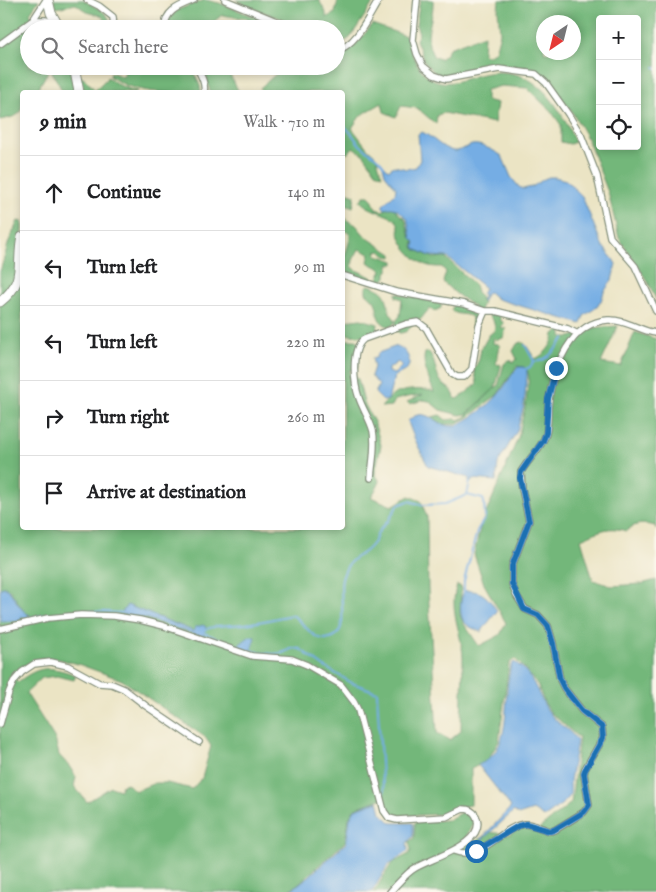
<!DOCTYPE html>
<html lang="en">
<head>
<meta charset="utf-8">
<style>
	body { margin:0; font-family:"IM FELL English",serif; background:#f6f6f6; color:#202124 }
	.controls { position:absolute; right:15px; top:15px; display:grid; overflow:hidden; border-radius:5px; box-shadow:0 2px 8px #0003 }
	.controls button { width:45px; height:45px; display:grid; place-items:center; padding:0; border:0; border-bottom:1px solid #e0e0e0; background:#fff; color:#202124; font:25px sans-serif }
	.compass { position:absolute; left:536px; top:15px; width:45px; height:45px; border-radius:50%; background:#fff; box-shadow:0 2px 8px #0003; rotate:215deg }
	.stop { position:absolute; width:15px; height:15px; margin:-11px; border:4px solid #1f6fb2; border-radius:50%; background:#fff }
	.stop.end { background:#1f6fb2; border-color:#fff; box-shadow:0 1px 5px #0008 }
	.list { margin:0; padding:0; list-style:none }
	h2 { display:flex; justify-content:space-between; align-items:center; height:65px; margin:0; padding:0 20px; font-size:21px }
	h2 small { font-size:16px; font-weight:400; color:#757577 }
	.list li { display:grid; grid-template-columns:32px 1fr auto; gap:15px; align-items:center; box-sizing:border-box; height:75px; padding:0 20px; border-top:1px solid #e0e0e0 }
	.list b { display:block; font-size:19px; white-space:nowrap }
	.list em { font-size:16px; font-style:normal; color:#757577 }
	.icon { flex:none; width:28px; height:28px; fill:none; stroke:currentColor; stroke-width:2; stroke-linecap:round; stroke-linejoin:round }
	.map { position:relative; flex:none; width:656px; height:892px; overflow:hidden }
	.search { position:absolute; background:#fff; box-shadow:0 2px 8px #0003; left:20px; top:20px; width:325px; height:55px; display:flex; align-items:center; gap:12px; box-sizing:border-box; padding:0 18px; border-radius:28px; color:#757577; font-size:19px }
	.panel { position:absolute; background:#fff; box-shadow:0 2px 8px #0003; left:20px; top:90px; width:325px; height:440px; border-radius:5px }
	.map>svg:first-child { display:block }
</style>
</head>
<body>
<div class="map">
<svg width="656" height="892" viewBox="0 0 656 892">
	<rect width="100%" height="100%" fill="#fbf7ec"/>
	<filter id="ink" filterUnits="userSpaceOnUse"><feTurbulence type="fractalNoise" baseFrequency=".02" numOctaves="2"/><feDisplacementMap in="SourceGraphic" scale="10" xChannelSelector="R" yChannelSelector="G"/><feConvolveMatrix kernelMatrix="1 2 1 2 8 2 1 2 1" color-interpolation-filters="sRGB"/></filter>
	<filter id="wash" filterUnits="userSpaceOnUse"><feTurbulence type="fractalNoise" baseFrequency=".0096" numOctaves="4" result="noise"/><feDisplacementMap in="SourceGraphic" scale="20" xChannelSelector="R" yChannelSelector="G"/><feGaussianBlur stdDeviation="1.12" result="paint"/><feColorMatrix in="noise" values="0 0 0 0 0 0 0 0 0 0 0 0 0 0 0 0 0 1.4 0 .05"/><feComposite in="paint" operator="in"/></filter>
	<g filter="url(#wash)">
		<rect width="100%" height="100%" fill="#ebe4c4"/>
		<path fill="#73b77a" stroke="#497a57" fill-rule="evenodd" d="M0,0H39L30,13L34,23H42L54,29H29V66H69L75,92H63L50,68L36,92H22C22,116 22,115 0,120Z
			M53,0H83L101,10L107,15L110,21L109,29H104L105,21L102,16L87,12L76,4L56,8Z
			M205,0L219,3L268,22L222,15L211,24L210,29L169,28V19L177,10Z
			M236,0H319L326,13V18L335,13L338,0H375L350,38L336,47V29H300L294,23L249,7Z
			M420,0H433C434,23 421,35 434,57L440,59L446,54L449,48L484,35L483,54L488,55L495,52L500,33L498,10L499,0H656V300L648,282L619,238L608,192L587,138L574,115L546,77L538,72L501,65L485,66L443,75L434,72L425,63L416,40L419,33L416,25ZM600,19H637V146H600ZM544,22H574V52H544Z
			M372,24L406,36C412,55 419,78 441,82C454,85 471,76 483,74C533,63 558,102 575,142L570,144L561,142V125L551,111L527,88L501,86L486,90V100L497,103L494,123L444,113L437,115L436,124L417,108L401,106L396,117L384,112L382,103L361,115L352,128L368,149L376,156L382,175L376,172L364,155L353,147L348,153L343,154L342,92H282L281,89L262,92L260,88L285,66H336V55C352,53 363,36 372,24Z
			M127,66H192L200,86L201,92C172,93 134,95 110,76L111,72L123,77Z
			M201,66H225L239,92H210L207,78Z
			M79,76L86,80L95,90L108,77C117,85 126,89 138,91L136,92H85Z
			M343,191L355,195L353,207L343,203Z
			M364,196H369L372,199L376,209L382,211L391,207L396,209L399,214L405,218L410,237L414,241L413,246L414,249L434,258L445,257L475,285L478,295L481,298L480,301L483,302L474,327H472V317C466,313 457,316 451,310L454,305C461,305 464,310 471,310L475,307C468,303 448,288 443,282L446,272L442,267C437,267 431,267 426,265C416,261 403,247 400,237C398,231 401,223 394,219C383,212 370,211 360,201Z
			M342,217L356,225L366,237L392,254V257L387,256L380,251L376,252L377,255L394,261V264H389V269L386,273V277L382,282L378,278L382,271L381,269L369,263L368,262L370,254L359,249L353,260L352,266L356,270L371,277L372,280L371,282L349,273L343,266C343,255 350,246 350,235L343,228Z
			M18,221L22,222V528H342L343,340H357L361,346L358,367L349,371L350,374L358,379L364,403L374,422L381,445L375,474L379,480L378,486L371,497L392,506L409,496L421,501L427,517L428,588L437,733L450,740L461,731C461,707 463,681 463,657C462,633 448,609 457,585L460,586L461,590L460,615L464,624L479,646L500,635L506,623L484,584L474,554L481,525L518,438L526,403L529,377L527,370L524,367L517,366L497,395L468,417L455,424H443L432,417L440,415L446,420L456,419L459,420L465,417L495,388L467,414L460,415L440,410L429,401L423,400L410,404L407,402L423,395L407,397L395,400L392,406L381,407C383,405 393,394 395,394C405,389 425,388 434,392C430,382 421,363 425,353L429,352C435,360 435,371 440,380C445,388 453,388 455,398L458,399L475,386L477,383L474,369L479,360L481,349L489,335L494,331L495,327L493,320L489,316L491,313L498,314L500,317V320L502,321L504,324L500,327L506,329L503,338L497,340L494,337L493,343L496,345L497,343L500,346L496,363L498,365L500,364L501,366L495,388L498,386L504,364L509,360L514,362L517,359L513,351L517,344L522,342L526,345L535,359C544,355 553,346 554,334L559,330L562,333V337H570L584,333L591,328L618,326L601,363L621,366L635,332L656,339V529L655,526C642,523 636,523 626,531C607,525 598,532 581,539L593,580L611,586L641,584L656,580V892H374L392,863L409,854L411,850L409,842L414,838L415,822L448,820L462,812L466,813L472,817L473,824L465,839L470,845L490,832L509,835L522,827L535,832L571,803L579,738L551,713L544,702L538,686L525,669L515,659L509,663L499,741L487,761L471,769V805L460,807L447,814L393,816L388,812L384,798L355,808L349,818L345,842L298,884L286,892H0V621L17,622L25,613L10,590L4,587L0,588V272L9,241ZM127,605L184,627L193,631L148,619L121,614ZM41,658L58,659L78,664L122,680L205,737L211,746L202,778L192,789L167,783H155L135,791L127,783L122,785L120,790L111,787L87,802L74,786L76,777L69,766L59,755L55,739L26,693L42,678L57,676L74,680L76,675C50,666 40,665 18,682L13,677L25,665Z
			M369,285C385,291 386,294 389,310C390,314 394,317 395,321L393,325L389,327C373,319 380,312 375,302C373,299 369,295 366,293V287Z
			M396,293L438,303L441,304V308L435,311L429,309L420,320H415C410,327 409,333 399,333L396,330V321L400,316L402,299L396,297Z
			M361,319L378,324L377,330C367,339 355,335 343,334V321Z"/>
		<path fill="#74ade4" stroke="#4a758c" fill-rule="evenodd" d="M422,132C433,137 441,148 453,151C460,152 465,147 472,145C480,143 495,151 502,156L511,177L519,187L523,189L532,187L544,179L549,177H555L566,180L582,196L602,245L613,259L616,264L612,280L604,292L601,301L597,307L584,316L581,324L497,299L489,292L486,294L483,301H481L484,295L481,294L485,288L447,257L430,256L415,249L414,246L415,242L411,238L407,218C399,212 396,205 385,209L383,207V205L395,193L396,188L385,174L383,166L384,165L388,170L394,166L407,169L416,167L420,160L418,134Z
			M397,346C406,349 414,362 406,370C402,373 398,374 394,377L388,400L383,401L375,393L379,385L371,376L374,367L372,358H376L378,353ZM398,362L402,366L394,374L388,372V369Z
			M518,367H524L527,371V377L524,405L517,431L498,463L496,481L472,479L471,482L469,481V478L428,466C422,454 411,433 408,421C427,402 438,432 457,425C470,419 489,406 498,395C505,387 510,376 518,367Z
			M4,587C15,593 18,611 30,615L28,619L22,617L20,621H0V588Z
			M464,591C482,589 489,598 497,611L481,632C476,629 470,628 466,624C458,617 460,599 464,591Z
			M127,605L193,631L196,627L203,625L206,627L203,637L148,619L121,614Z
			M250,636L255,637L251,653L236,647Z
			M514,662C535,673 538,700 552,716C559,725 572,731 577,741C575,754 572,768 570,781C570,786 571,793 569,797C568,800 547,816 544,817L533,810L518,815L514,811L482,840L481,839L511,807L478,765C513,751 503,705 509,675C510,670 510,665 514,662Z
			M378,801L381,813L391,823H413V836L407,843L408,851L388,865L372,892H288L308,877L346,843L350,818L355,809Z"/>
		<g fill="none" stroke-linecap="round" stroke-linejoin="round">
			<path stroke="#74ade4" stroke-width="2" d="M655,67L656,68
				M342,124C350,130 354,138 360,145C368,152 379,157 384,166
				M525,345L534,361
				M524,370L530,367L534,361C548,363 556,347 565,338
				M467,495L470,481
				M27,617L30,618C61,611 90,610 122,613
				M203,631C217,623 230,626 245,624C261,622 276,618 292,615C304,621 314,646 333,637C350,629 338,594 342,579C350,552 360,561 373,543C376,540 376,536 378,533C381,527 387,523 390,518C393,514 395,509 398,505L409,501L423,505L445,504L467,495L483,499L484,502L485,518L478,529L475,539L464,581V594
				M204,633L239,647
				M250,650L261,653L274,654L282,653L293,648L300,649L323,666L352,683L377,692L382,778L384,788L383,796"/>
		</g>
	</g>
	<g filter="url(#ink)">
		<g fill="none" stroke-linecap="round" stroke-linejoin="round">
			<g stroke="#85907c" stroke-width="8">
				<path id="street" d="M87,0L99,6L113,17L114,29
					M225,0L296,29
					M417,0L413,40L417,54L423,66L434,75L446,79L499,69L536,74L546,83L568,114L581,135L597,176L610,237L635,266L656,311
					M33,20H46L57,25
					M151,29L157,27L162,29
					M165,29C164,11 179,6 194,0
					M0,44L33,20L46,0
					M336,51C357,45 368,17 379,0
					M196,66C200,74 206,83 204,92
					M342,275L396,292L464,304L485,311H495L568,329L578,334
					M371,478C372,463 376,446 373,431C370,419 363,410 359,398C354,384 350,349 364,339L406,324L418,322L426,328L452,374L457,377H464L472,369L479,325L485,311
					M0,629L48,618L81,615L114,616L140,620L164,626L252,656L292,659L307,665L341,685L354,702L358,710L384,811L389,818L397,820L446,817L463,809C468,809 473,810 476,816C489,845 426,859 412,870C404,876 397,884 390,892
					M0,724L9,692L14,681L22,672L34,664L51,662L68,666L99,683L112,684L124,689L146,706L199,742
					M454,851C482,862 501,827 524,824C532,823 543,829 550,831L555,830L584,812L589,805L584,774L585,769L603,738L602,727L582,711L564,688L560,680L553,643L548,626L538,615L525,609L516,595L512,584V566L529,521L522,489L521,472C528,459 542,448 546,434C549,423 547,411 549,399C553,368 571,322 608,320C625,319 640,331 656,333"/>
			</g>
			<g stroke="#85907c" stroke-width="11">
				<path id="secondary" d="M48,0L51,13L60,29
					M74,66L79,92
					M0,302C27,281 16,264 22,237"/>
			</g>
			<use href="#street" stroke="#fff" stroke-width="5.5"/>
			<use href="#secondary" stroke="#fff" stroke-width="9"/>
		</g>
	</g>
	<g fill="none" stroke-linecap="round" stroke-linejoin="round" filter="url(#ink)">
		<path stroke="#1f6fb2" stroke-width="6" d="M476,851L518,826L526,824L550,831L554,830L584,812L589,805L584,774L585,770L603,738L602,727L582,711L564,688L560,680L553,643L548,626L538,615L524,609L512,584V566L529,521L520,478L521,472L543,441L546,433L548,399L556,368"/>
	</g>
</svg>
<div class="controls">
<button>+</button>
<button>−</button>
<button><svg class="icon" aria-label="locate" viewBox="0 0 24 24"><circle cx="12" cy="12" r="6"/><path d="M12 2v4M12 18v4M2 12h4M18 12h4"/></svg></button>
</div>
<svg class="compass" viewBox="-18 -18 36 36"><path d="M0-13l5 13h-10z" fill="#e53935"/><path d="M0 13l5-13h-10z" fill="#757577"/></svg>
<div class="stop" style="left:476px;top:851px"></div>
<div class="stop end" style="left:556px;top:368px"></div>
<div class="search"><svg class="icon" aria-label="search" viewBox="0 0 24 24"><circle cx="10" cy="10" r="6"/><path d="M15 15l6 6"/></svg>Search here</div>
<section class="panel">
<h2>9 min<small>Walk · 710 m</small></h2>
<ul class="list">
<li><svg class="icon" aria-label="ahead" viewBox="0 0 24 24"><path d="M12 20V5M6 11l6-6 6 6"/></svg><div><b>Continue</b></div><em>140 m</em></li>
<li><svg class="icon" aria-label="left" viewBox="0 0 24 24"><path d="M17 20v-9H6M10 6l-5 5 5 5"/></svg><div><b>Turn left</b></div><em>90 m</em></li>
<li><svg class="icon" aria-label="left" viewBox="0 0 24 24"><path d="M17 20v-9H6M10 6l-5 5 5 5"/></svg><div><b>Turn left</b></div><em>220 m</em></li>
<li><svg class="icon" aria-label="right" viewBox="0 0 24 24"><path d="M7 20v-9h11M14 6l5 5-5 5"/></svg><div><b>Turn right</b></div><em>260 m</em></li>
<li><svg class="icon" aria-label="arrive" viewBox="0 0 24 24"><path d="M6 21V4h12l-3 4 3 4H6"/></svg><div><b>Arrive at destination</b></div></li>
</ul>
</section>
</div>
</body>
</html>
